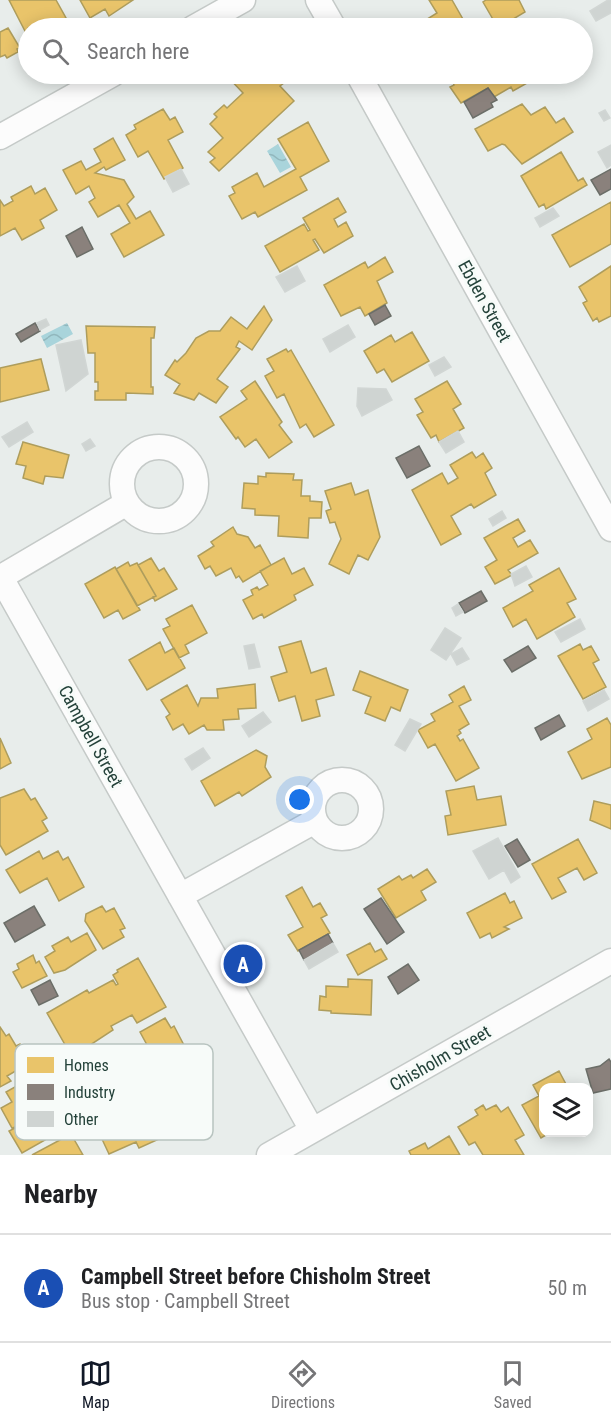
<!DOCTYPE html>
<html lang="en">
<head>
<meta charset="utf-8">
<style>
	body { margin:0; font-family:"Roboto Condensed",sans-serif; background:#f6f6f6; color:#202124 }
	.controls { position:absolute; right:18px; bottom:18px; display:grid; overflow:hidden; border-radius:12px; box-shadow:0 3px 15px #0003 }
	.controls button { width:54px; height:54px; display:grid; place-items:center; padding:0; border:0; border-bottom:2px solid #e0e0e0; background:#fff; color:#202124; font:30px sans-serif }
	.you { position:absolute; left:300px; top:800px; width:21px; height:21px; margin:-15px; border:4px solid #fff; border-radius:50%; background:#1a73e8; box-shadow:0 0 0 9px #1a73e833 }
	.badge { display:grid; place-items:center; width:39px; height:39px; border-radius:50%; background:#111827; color:#fff; font-size:20px; font-weight:700 }
	.pin { position:absolute; translate:-50% -50%; border:3px solid #fff; box-shadow:0 2px 6px #0006 }
	.list { margin:0; padding:0; list-style:none }
	h2 { display:flex; justify-content:space-between; align-items:center; height:78px; margin:0; padding:0 24px; font-size:26px }
	h2 small { font-size:20px; font-weight:400; color:#757577 }
	.list li { display:grid; grid-template-columns:39px 1fr auto; gap:18px; align-items:center; box-sizing:border-box; height:108px; padding:0 24px; border-top:2px solid #e0e0e0 }
	.list b { display:block; font-size:22px; white-space:nowrap }
	.list p { margin:0; font-size:20px; white-space:nowrap; color:#757577 }
	.list em { font-size:20px; font-style:normal; color:#757577 }
	.icon { flex:none; width:33px; height:33px; fill:none; stroke:currentColor; stroke-width:2; stroke-linecap:round; stroke-linejoin:round }
	.map { position:relative; flex:none; width:611px; height:1155px; overflow:hidden }
	.search { position:absolute; background:#fff; box-shadow:0 3px 15px #0003; left:18px; right:18px; top:18px; height:66px; display:flex; align-items:center; gap:15px; box-sizing:border-box; padding:0 21px; border-radius:33px; color:#757577; font-size:22px }
	.sheet { height:186px; background:#fff }
	nav { display:flex; justify-content:space-around; align-items:center; box-sizing:border-box; height:84px; border-top:2px solid #e0e0e0; background:#fff; font-size:16px; color:#757577 }
	nav a { display:grid; justify-items:center; gap:3px }
	nav .on { color:#111827 }
	.map>svg:first-child { display:block }
</style>
</head>
<body>
<div class="map">
<svg width="611" height="1155" viewBox="0 0 611 1155">
	<defs>
		<pattern id="water-waves" width="16" height="10" patternUnits="userSpaceOnUse" patternTransform="scale(1.5)"><rect width="16" height="10" fill="#a9d4db"/><path d="M0 5q4-4 8 0t8 0" fill="none" stroke="#91b7bd"/></pattern>
	</defs>
	<rect width="100%" height="100%" fill="#e8edeb"/>
	<path fill="url(#water-waves)" d="M278,144L291,167L280,173L267,151Z
		M67,323L73,334L47,348L41,336Z"/>
	<path fill="#e9c46a" stroke="#ae9d5c" stroke-width="1.5" d="M9,0H56L66,18L47,28H28V37Z
		M80,0H133L109,16L105,9L90,18Z
		M429,0H452L464,21L451,28H413L437,13Z
		M486,0H519L525,12L498,28L483,2Z
		M8,28L20,48L17,49L18,52L7,58L5,55L0,57V32Z
		M225,74H282L288,80L280,86L294,101L219,171L210,162L215,158L208,152L223,138L210,124L217,117L214,114L224,105L227,108L243,93Z
		M448,74H537L538,77L513,91L511,87L494,97L488,88L461,103L450,87L454,85Z
		M522,104L531,115L545,107L556,123L564,118L573,132L522,164L505,145L502,144L488,151L475,129Z
		M163,109L170,120L175,117L183,132L168,140L183,168L164,179L148,151L138,157L126,135L136,129L134,125Z
		M308,122L329,161L300,177L307,190L258,217L255,212L242,219L229,196L235,193L232,187L257,173L264,187L296,169L278,139Z
		M113,138L125,160L106,170L104,167L95,173L124,180L134,197L127,204L136,219L150,211L164,235L124,257L111,234L130,223L119,205L98,217L89,202L95,198L89,186L76,194L63,170L81,161L86,170L101,162L94,149Z
		M561,152L578,181L583,178L587,185L546,209L544,204L539,207L521,176Z
		M31,186L35,194L45,188L57,210L40,220L44,228L22,240L15,228L0,236V200L4,206L13,201L11,197Z
		M338,198L346,212L334,219L338,227L346,222L353,236L324,253L315,239L313,240L319,250L280,272L265,246L304,224L308,231L310,230L303,218Z
		M611,202V244L570,267L552,235Z
		M385,257L393,272L377,281L387,303L365,316L360,307L341,316L324,285L365,262L368,268Z
		M611,266V316L599,322L597,318L593,321L583,303L587,301L579,287Z
		M264,306L272,320L252,350L239,341L236,347L240,349L217,379L228,387L216,403L199,393L194,400L174,393L180,384L165,375L175,360L177,362L186,353L196,338L209,331H220L231,317L247,329Z
		M86,326L155,327L154,338H151V387H153V394L126,393V400H95V391H98V382H95V353H88Z
		M412,332L429,361L392,382L384,369L377,373L364,351L391,335L395,342Z
		M286,349L288,352L291,350L334,425L314,437L306,424L300,428L284,394L277,398L265,376L274,371L267,359Z
		M41,359L49,390L0,402V368Z
		M255,381L282,422L279,425L292,442L269,458L256,439L245,447L238,437L236,439L220,417L247,399L241,391Z
		M447,381L461,404L453,409L464,428L439,442L436,435L431,438L417,415L423,412L415,399Z
		M23,442L69,455L63,478L45,476L43,484L23,478L26,466L16,464Z
		M472,452L476,458L483,453L492,468L485,473L496,495L474,508L471,504L451,516L461,534L441,545L412,490L442,473L448,484L458,478L450,465Z
		M266,473L294,474L293,480H302L301,496H310V501L322,502L321,518H309L308,538L278,536L279,516L255,515V509L242,508L244,483L258,484V476L266,477Z
		M351,483L355,495L368,490L380,537L368,560L358,555L349,574L329,564L341,539L335,522L330,523L326,511L331,509L325,491Z
		M518,519L525,531L513,538L518,547L530,540L538,553L508,570L512,575L495,584L485,567L497,560L484,538Z
		M233,527L237,534L248,537L255,548L260,545L271,565L243,582L239,576L236,578L231,568L216,576L210,566L205,569L198,556L214,546L211,542Z
		M151,558L159,571L164,568L177,589L155,601L153,597L156,596L138,565Z
		M284,558L292,574L304,568L313,585L294,595L296,600L264,618L262,614L253,619L243,600L253,595L251,590L257,587L259,590L268,585L260,571Z
		M128,562L130,566L137,563L156,596L137,606L116,569Z
		M115,567L140,610L123,619L118,610L104,618L85,584Z
		M559,568L576,599L567,603L575,617L537,639L526,619L513,627L503,608L533,591L529,585Z
		M192,605L207,633L185,645L189,653L179,658L163,629L170,626L166,619Z
		M301,641L311,673L326,668L334,695L316,700L320,716L302,721L295,696L279,701L271,677L287,672L279,647Z
		M160,642L165,653L174,648L185,668L147,690L129,660Z
		M580,644L583,650L591,646L599,660L593,663L606,687L583,699L558,656Z
		M360,671L408,690L400,711L391,707L385,721L365,713L371,697L353,690Z
		M255,684L256,708L238,709L239,719L223,720L224,730H207L204,725L189,734L183,724L173,730L166,717L170,714L161,700L187,685L198,706L201,698H218L217,689Z
		M464,686L471,700L459,706L469,724L459,730L461,733L457,736L460,741L463,739L479,768L456,781L435,744L428,748L418,730L435,721L431,714L453,702L449,695Z
		M607,718L611,725V767L582,779L568,752L592,739L587,729Z
		M0,738L11,763L0,769Z
		M256,750L267,756L265,767L271,777L242,796L239,792L215,806L201,781Z
		M474,786L477,800L501,796L506,825L448,835L445,816L451,815L446,791Z
		M24,789L31,800L35,798L47,818L42,821L48,831L6,855L0,845V798Z
		M594,801L611,805V829L590,820Z
		M578,839L597,873L584,880L577,868L558,878L566,892L552,899L532,864Z
		M39,851L43,859L58,851L63,860L68,857L84,887L59,901L47,878L20,893L6,870Z
		M427,869L436,882L421,891L426,900L396,918L378,889L399,876L402,880L411,875L413,878Z
		M302,887L313,907L320,903L327,915L321,918L330,933L298,951L288,935L303,927L286,896Z
		M505,893L510,903L514,901L522,918L504,927L509,929L492,938L490,933L480,938L467,913Z
		M102,906L106,912L114,908L125,928L120,930L124,937L103,949L85,921L86,914Z
		M87,933L96,950L65,970L54,973L45,957L55,951L52,946L68,937L71,942Z
		M370,943L375,952L381,949L387,959L358,975L347,955Z
		M33,955L36,963L39,961L47,976L22,988L13,972L19,969L17,964Z
		M138,958L166,1007L137,1023L132,1015L111,1026L113,1030L72,1057L47,1013L87,990L89,993L113,980L116,985L118,984L113,975L118,972L117,970Z
		M348,979L372,980L371,1015L331,1013V1011L319,1010L320,996L326,997V986L348,987Z
		M165,1018L171,1028L174,1026L187,1051L147,1072L136,1052L147,1045L140,1032Z
		M0,1027L6,1036L9,1034L16,1046L20,1044L31,1062L7,1076L11,1081L0,1087Z
		M559,1071L568,1088H544V1132H551L541,1138L522,1105L539,1096L533,1085Z
		M29,1079L37,1093L41,1091L47,1102L51,1100L63,1119L40,1132L45,1140L22,1153L9,1131L19,1126L12,1128L1,1108L12,1102L6,1092Z
		M199,1081L211,1108L164,1128L168,1135L139,1148L136,1142L109,1154L101,1137L120,1129L116,1119L131,1112L134,1119L154,1110L152,1106L169,1099L167,1096Z
		M483,1105L486,1110L496,1105L501,1112L508,1107L524,1135L515,1140L524,1155H483L475,1142L469,1145L458,1127L478,1115L475,1110Z
		M71,1134L83,1155H32Z
		M449,1136L460,1155H411L409,1151L425,1143L428,1149Z"/>
	<path fill="#8a817c" stroke="#6b6e68" stroke-width="1.5" d="M488,88L497,100L491,103L493,107L473,118L464,102Z
		M611,169V189L600,195L591,180Z
		M82,227L93,249L77,257L66,236Z
		M385,305L391,316L375,325L369,314Z
		M35,323L40,331L21,342L16,334Z
		M419,446L430,466L407,478L396,458Z
		M481,591L487,601L465,613L459,603Z
		M528,646L536,658L512,672L504,660Z
		M559,715L565,726L541,740L535,728Z
		M517,839L530,860L518,867L505,846Z
		M381,898L404,932L387,944L364,909Z
		M34,906L45,925L15,942L4,923Z
		M328,934L333,943L304,960L299,950Z
		M408,964L419,980L398,994L388,977Z
		M50,980L58,996L39,1005L31,990Z
		M609,1059L611,1062V1089L593,1093L586,1069L600,1066Z"/>
	<path fill="#cfd4d2" stroke="#d1d6d4" stroke-width="1.5" d="M608,0H611V13L596,21L590,11Z
		M605,110L610,118L604,121L599,113Z
		M611,145V165L607,168L598,152Z
		M181,169L189,184L173,192L165,177Z
		M553,208L559,216L540,227L535,218Z
		M297,266L305,281L285,292L276,277Z
		M46,319L49,325L40,330L37,323Z
		M348,325L355,337L330,352L323,339Z
		M81,340L88,374L66,391L56,345Z
		M444,357L451,367L435,376L429,365Z
		M358,388L386,389L392,400L362,416L357,406Z
		M27,422L33,432L9,447L2,437Z
		M458,431L464,442L446,453L439,442Z
		M90,439L95,446L86,451L82,444Z
		M502,511L506,518L493,526L489,519Z
		M526,566L532,577L515,586L511,574Z
		M458,604L463,612L456,616L452,608Z
		M580,619L585,629L561,642L555,632Z
		M445,628L461,638L446,660L431,650Z
		M254,644L260,667L249,669L244,646Z
		M462,648L469,659L457,665L451,654Z
		M604,690L609,699L588,711L583,701Z
		M263,712L271,722L249,737L242,726Z
		M410,719L421,724L405,751L395,745Z
		M203,748L210,758L192,770L185,759Z
		M498,838L520,877L511,883L504,870L489,879L473,851Z
		M333,943L338,952L309,969L304,960Z"/>
	<g fill="none" stroke-linecap="round" stroke-linejoin="round">
		<g stroke="#c5cac8" stroke-width="27">
			<path id="street" d="M318,0L334,28
				M193,28L243,0
				M358,74L611,529
				M0,137L113,74
				M122 484a37 37 0 1 1 74 0a37 37 0 1 1-74 0Z
				M0,576L312,1130
				M1,577L127,503
				M313 809a29 29 0 1 1 58 0a29 29 0 1 1-58 0Z
				M180,896L315,821
				M269,1155L611,961"/>
		</g>
		<use href="#street" stroke="#fcfcfc" stroke-width="24"/>
	</g>
	<g text-anchor="middle" dominant-baseline="central" stroke-width="6" stroke-linejoin="round" paint-order="stroke">
		<g font-size="18" fill="#24423a" stroke="#f7fbf9">
			<text transform="translate(485 301) rotate(61)">Ebden Street</text>
			<text transform="translate(91 736) rotate(61)">Campbell Street</text>
			<text transform="translate(440 1058) rotate(-30)">Chisholm Street</text>
		</g>
	</g>
	<rect x="15" y="1044" width="198" height="96" rx="9" fill="#f7fbf9" stroke="#b8c4c0" stroke-width="1.5"/>
	<rect x="27" y="1057" width="27" height="16" fill="#e9c46a"/>
	<rect x="27" y="1084" width="27" height="16" fill="#8a817c"/>
	<rect x="27" y="1111" width="27" height="16" fill="#cfd4d2"/>
	<g font-size="16" fill="#24423a">
		<text x="64" y="1071">Homes</text>
		<text x="64" y="1098">Industry</text>
		<text x="64" y="1125">Other</text>
	</g>
</svg>
<div class="controls">
<button><svg class="icon" aria-label="layers" viewBox="0 0 24 24"><path d="M12 4l9 5-9 5-9-5zM3 14l9 5 9-5"/></svg></button>
</div>
<div class="you"></div>
<div class="pin badge" style="left:243px;top:964px;background:#1a4fb4">A</div>
<div class="search"><svg class="icon" aria-label="search" viewBox="0 0 24 24"><circle cx="10" cy="10" r="6"/><path d="M15 15l6 6"/></svg>Search here</div>
</div>
<section class="sheet">
<h2>Nearby<small></small></h2>
<ul class="list">
<li><span class="badge" style="background:#1a4fb4">A</span><div><b>Campbell Street before Chisholm Street</b><p>Bus stop · Campbell Street</p></div><em>50 m</em></li>
</ul>
</section>
<nav>
<a class="on"><svg class="icon" aria-label="map" viewBox="0 0 24 24"><path d="M3 6l6-2 6 2 6-2v14l-6 2-6-2-6 2zM9 4v14M15 6v14"/></svg>Map</a>
<a><svg class="icon" aria-label="directions" viewBox="0 0 24 24"><path d="M12 3l9 9-9 9-9-9zM9 14v-3h6M13 9l2 2-2 2"/></svg>Directions</a>
<a><svg class="icon" aria-label="saved" viewBox="0 0 24 24"><path d="M7 4h10v16l-5-4-5 4z"/></svg>Saved</a>
</nav>
</body>
</html>
